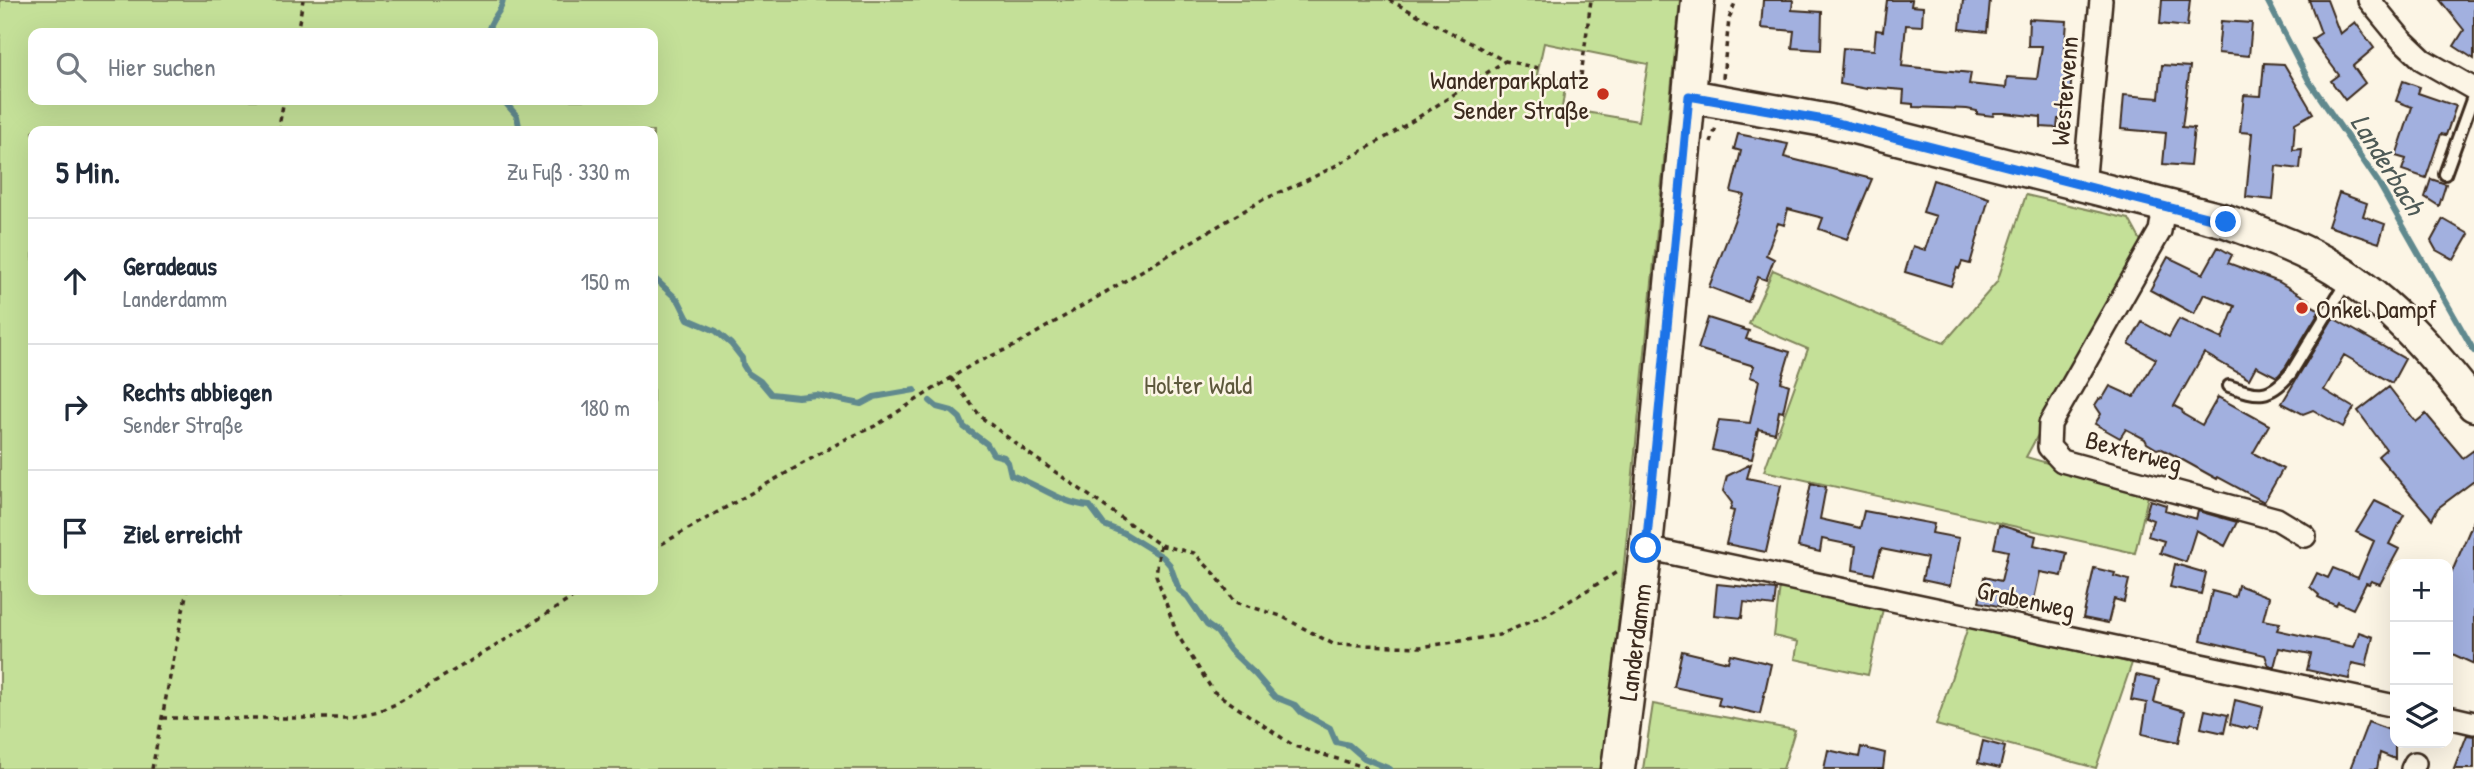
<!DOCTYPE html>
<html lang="de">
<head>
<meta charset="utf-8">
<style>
	body { margin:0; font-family:"Patrick Hand",sans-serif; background:#f6f6f7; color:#1f2937 }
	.controls { position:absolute; right:21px; bottom:21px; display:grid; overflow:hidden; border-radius:14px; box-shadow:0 7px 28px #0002 }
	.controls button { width:63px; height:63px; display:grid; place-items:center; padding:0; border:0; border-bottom:2px solid #e0e1e3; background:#fff; color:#1f2937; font:35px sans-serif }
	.stop { position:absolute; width:21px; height:21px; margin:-16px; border:5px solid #1a73e8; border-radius:50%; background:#fff }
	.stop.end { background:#1a73e8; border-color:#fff; box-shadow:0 2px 7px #0008 }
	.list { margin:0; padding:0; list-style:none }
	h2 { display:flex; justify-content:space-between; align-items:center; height:91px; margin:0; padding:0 28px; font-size:30px }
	h2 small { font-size:23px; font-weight:400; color:#747a83 }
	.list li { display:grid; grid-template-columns:46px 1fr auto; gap:21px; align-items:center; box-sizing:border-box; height:126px; padding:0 28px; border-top:2px solid #e0e1e3 }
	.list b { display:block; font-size:26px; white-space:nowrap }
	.list p { margin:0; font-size:23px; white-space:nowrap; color:#747a83 }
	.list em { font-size:23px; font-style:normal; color:#747a83 }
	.icon { flex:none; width:38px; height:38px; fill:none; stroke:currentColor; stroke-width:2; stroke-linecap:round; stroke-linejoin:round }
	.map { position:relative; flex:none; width:2474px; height:769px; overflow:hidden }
	.search { position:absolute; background:#fff; box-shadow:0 7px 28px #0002; left:28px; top:28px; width:630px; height:77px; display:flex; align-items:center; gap:18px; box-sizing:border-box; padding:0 24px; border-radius:14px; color:#747a83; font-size:26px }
	.panel { position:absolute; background:#fff; box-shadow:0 7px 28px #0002; left:28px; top:126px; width:630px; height:469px; border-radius:14px }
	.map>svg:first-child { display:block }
</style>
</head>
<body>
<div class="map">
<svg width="2474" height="769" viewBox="0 0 2474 769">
	<rect width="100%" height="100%" fill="#fcf5e5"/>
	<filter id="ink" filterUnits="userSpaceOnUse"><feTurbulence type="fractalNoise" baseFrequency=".0143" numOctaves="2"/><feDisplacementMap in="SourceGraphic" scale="14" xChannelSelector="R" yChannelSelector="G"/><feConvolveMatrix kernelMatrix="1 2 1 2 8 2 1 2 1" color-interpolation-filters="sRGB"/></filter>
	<g filter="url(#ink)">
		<path fill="#c4e098" stroke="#80855b" stroke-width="2" fill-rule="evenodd" d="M0,0H1680L1605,755L1601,769H0ZM33,33H653V100H33ZM1544,43L1648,64L1638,121L1562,108L1566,81L1537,75ZM33,131H653V590H33Z
			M2026,195L2129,219L2142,243L2026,457L2149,492L2135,553L1764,471L1808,349L1749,324L1773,270L1944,343L1997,282Z
			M1780,586L1883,609L1868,675L1795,659L1798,642L1774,636Z
			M1968,627L2132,663L2096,768L1936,725Z
			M1653,704L1795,730L1783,769H1643Z"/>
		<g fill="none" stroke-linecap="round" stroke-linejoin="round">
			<path stroke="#61898e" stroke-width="6" d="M2267,0L2309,81L2378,182L2474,351
				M488,33C489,19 502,13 503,0
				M503,100L517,116L520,131
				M653,277L679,301L688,319L716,331L731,344L742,358L743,365L748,373L760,381L771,394L798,397L816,395L861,404L874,397L915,390
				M930,401L937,407L952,411L960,418L964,427L987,444L993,454L1004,457L1008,462L1011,475C1038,484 1061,504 1090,506L1104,525L1124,533L1163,557L1170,565L1179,590L1188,597L1207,625L1217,632L1230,650L1255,674L1275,697L1295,705L1301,712L1330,728L1336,742L1349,745L1364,758L1390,769"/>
		</g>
		<path fill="#a2b0df" stroke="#3b2a1e" stroke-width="2" d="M1763,0H1793L1792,10L1822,12L1821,50L1792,48L1794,31L1761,28Z
			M1887,0H1912L1911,6L1923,7L1922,26L1906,25L1902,66L1971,73L1969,84L2006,88L2007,77L2037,79L2042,46H2028L2029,19L2067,21L2065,48H2074L2068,119H2058L2057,128L2041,127V117L2004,113H1994L1993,116L1977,114V111L1967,109L1913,107V104L1903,103L1904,90L1867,87V89L1840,84L1843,48L1874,50L1876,30L1883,31Z
			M1963,0H1990L1987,32L1960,29Z
			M2162,0H2190L2187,27L2160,24Z
			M2309,0H2327L2340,34L2355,22L2374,48L2353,66L2365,83L2345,100L2331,81L2339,75L2312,39L2321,33Z
			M2440,0H2474V59L2454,46L2464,30Z
			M2221,21L2252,23L2249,56L2218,53Z
			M2264,63L2284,64L2313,113L2295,123L2293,150L2302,149L2300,169L2276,166L2273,200L2246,197L2252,133L2240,132L2244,95L2261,96Z
			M2162,65L2190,67L2182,127L2194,128L2190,166L2163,164L2166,133L2121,129L2124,95L2159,98Z
			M2403,81L2420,87L2418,93L2456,106L2446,135L2441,134L2426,178L2402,170L2406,159L2396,156L2412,107L2396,101Z
			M1738,134L1788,144L1784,157L1872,179L1847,239L1819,229L1823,218L1788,209L1784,225L1778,223L1766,255L1774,259L1766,280L1758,277L1748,302L1709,287L1744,195L1731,192L1741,151L1734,149Z
			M2431,179L2446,184L2439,206L2425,197Z
			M1933,180L1989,198L1970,264L1962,262L1959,269L1957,268L1951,286L1905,272L1913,246L1925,250L1936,216L1923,212Z
			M2339,193L2367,203L2363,216L2385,224L2379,243L2328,226Z
			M2443,219L2469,234L2454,260L2436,250L2431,241Z
			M2218,247L2232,255L2228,263L2279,282L2309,300L2307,303L2320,310L2285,368L2277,377L2256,366L2249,379L2204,353L2174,406L2182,410L2183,414L2202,425L2218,397L2269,425L2253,453L2283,469L2264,502L2218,477L2217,479L2170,453L2160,448L2157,449L2147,443L2145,439L2126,429L2120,438L2095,424L2101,414L2095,405L2099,399L2103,398L2110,386L2134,397L2156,359L2129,344L2142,322L2169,337L2179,319L2222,339L2235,306L2204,294L2194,314L2150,290L2168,257L2203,274Z
			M1708,318L1749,331L1746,339L1790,352L1781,382L1789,385L1783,412L1779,411L1775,433L1758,429L1752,459L1712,450L1719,420L1750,423L1759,380L1750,377L1754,366L1698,349Z
			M2333,318L2405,359L2392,383L2344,355L2324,390L2354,408L2343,427L2313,410L2303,414L2282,403Z
			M2389,387L2416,422L2426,414L2463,458L2474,450V481L2438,508L2432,519L2378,456L2386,449L2358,411Z
			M1751,464L1747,478L1781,485L1766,552L1726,544L1734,511L1730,510L1732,503L1723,491L1727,476Z
			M1811,483L1826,487L1820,519L1860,528L1864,511L1934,524L1932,533L1959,538L1950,586L1922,580L1927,558L1881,549L1874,574L1853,570L1856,546L1822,539L1820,552L1798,547Z
			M2150,500L2166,505L2165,510L2196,519L2198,511L2237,522L2225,546L2196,530L2186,562L2160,553L2164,541L2148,536L2153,520L2145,517Z
			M2375,501L2404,515L2389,544L2399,549L2380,584L2371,581L2369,584L2366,583L2353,609L2338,602L2336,606L2318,597L2319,595L2310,587L2317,573L2328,578L2333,568L2358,578L2374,541L2356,532Z
			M2474,520V664L2448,652V581Z
			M1999,525L2036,536L2034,545L2067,553L2062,576L2040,572L2031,613L1979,602L1984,577L2001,581L2008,551L1994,548Z
			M2175,564L2206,573L2201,594L2170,587Z
			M2094,568L2115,573L2114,576L2129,580L2124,602L2114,599L2108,623L2083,618Z
			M1717,584L1776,590L1774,606L1744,602L1742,618L1714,615Z
			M2238,585L2269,597L2263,620L2280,623L2277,630L2354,647L2359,632L2373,637L2366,666L2352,663L2349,679L2307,670L2311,654L2279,648L2274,667L2269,666L2265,655L2201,640L2212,591L2235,597Z
			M1682,651L1728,662L1730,654L1771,664L1760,714L1718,705L1720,697L1674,687Z
			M2136,675L2159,680L2154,702L2185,711L2179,742L2142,734L2147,703L2131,700Z
			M2235,700L2263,707L2258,729L2250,727L2247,729L2230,724Z
			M2205,710L2228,715L2224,733L2201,728Z
			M2368,722L2395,732V759L2380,753L2377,769H2350Z
			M2467,735L2474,736V769H2454Z
			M1983,741L2005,747L2000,768L1978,763Z
			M1861,747L1885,753L1883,769H1824L1828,750L1859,757Z"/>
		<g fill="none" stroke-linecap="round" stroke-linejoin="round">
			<g stroke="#3b2a1e" stroke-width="16">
				<path id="lane" d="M2445,174L2474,94
					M2229,386C2259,396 2269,399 2291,373L2347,281"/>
			</g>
			<g stroke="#3b2a1e" stroke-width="26">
				<path id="street" d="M2369,0L2401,39L2423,60L2474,89
					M2084,186L2101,0
					M2164,207L2160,231L2050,424L2049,447L2062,461L2277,519L2305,536
					M1646,548L2395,706
					M2448,717L2474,723
					M2412,769L2415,763"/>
			</g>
			<g stroke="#3b2a1e" stroke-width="37">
				<g id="secondary">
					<path d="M1689,96L1830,121L2226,221C2263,235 2301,248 2335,269C2391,303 2434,354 2474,405"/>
					<path id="s1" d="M1618,769L1646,548L1698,0"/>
				</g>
			</g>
			<path stroke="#3b2a1e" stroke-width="3.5" stroke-dasharray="5 5" stroke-linecap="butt" d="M1389,0L1505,61L1538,68
				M297,33L303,0
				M1581,76L1591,0
				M1723,78L1729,19L1736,0
				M278,131L284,100
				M1711,143L1716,127
				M951,378L981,417L1031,455L1160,545L1194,553L1215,574L1235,602L1281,616L1333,644L1421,647L1499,635L1548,614L1617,572
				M1160,545L1156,575L1177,634L1213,691L1294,746L1371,769
				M653,549L844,440L877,425L973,364L1014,346L1264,199C1350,165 1428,111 1505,61
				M162,718H347L379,711L396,704L489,650L585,590
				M152,769L187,590"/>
			<use href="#lane" stroke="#fcf5e5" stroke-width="10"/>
			<use href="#street" stroke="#fcf5e5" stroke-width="21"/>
			<use href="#secondary" stroke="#fcf5e5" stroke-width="32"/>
		</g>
	</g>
	<g fill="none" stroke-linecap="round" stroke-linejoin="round" filter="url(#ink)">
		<path stroke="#1a73e8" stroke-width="9" d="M1646,548L1689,96L1830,121L2226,222"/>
	</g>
	<g fill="#c8321e" stroke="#fcf5e5" stroke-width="2.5">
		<circle cx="1603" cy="94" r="7"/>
		<circle cx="2302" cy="308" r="7"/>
	</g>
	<g text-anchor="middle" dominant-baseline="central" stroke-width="5" stroke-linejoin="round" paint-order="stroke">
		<g font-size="26" fill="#3b2a1e" stroke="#fcf5e5" text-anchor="end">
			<text x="1589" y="79">Wanderparkplatz<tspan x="1589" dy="30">Sender Straße</tspan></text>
			<text x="2316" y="308" text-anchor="start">Onkel Dampf</text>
		</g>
		<g font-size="26" fill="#3b2a1e" stroke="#fcf5e5">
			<text transform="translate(2064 91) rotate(-85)">Westervenn</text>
			<text transform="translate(2134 451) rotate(15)">Bexterweg</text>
			<text transform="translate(2026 599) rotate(12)">Grabenweg</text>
			<text stroke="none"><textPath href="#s1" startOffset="128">Landerdamm</textPath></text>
		</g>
		<g font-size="26" fill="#5d583c" stroke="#fcf5e5">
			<text x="1198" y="384">Holter Wald</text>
		</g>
		<g font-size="28" font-style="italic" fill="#4e5a56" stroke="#fcf5e5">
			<text transform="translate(2388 164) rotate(58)">Landerbach</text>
		</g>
	</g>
</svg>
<div class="controls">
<button>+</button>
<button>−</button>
<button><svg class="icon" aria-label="layers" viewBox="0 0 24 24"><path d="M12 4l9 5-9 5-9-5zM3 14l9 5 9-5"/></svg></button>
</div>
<div class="stop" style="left:1646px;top:548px"></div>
<div class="stop end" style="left:2226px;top:222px"></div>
<div class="search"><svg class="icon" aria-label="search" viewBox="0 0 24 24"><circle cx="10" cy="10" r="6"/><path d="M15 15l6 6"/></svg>Hier suchen</div>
<section class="panel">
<h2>5 Min.<small>Zu Fuß · 330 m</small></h2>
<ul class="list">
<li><svg class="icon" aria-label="ahead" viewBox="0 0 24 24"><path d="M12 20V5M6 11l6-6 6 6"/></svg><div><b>Geradeaus</b><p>Landerdamm</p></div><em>150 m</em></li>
<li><svg class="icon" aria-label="right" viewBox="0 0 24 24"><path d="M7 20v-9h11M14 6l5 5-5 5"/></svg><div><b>Rechts abbiegen</b><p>Sender Straße</p></div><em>180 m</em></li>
<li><svg class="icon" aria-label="arrive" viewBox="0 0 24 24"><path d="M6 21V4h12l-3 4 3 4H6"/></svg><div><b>Ziel erreicht</b></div></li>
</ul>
</section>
</div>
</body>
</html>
